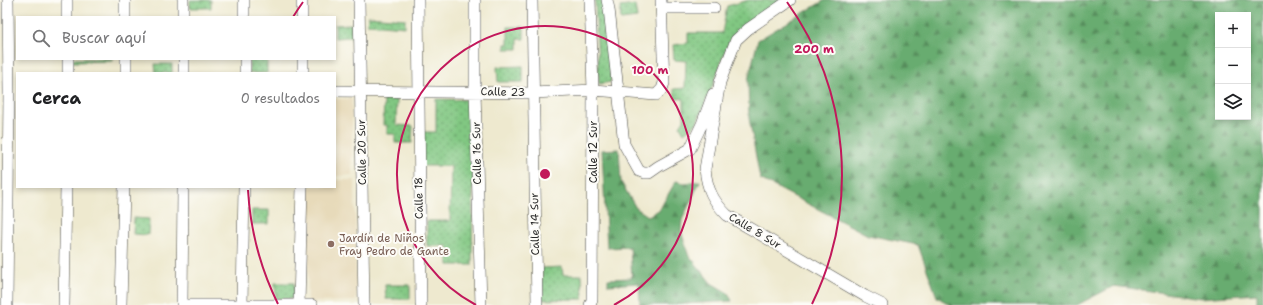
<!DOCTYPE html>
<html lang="es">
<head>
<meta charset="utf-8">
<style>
	body { margin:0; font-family:"Shantell Sans",sans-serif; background:#f2f2f2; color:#202124 }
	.controls { position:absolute; right:12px; top:12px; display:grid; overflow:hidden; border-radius:0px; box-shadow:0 2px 6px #0003 }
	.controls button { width:36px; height:36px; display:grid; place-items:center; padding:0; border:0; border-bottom:1px solid #e0e0e0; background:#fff; color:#202124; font:20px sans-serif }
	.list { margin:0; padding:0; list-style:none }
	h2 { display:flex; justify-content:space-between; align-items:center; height:52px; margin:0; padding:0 16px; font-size:17px }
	h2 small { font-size:13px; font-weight:400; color:#757577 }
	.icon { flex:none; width:22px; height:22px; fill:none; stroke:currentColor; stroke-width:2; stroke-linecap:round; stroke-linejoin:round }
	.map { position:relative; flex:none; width:1263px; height:305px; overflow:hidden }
	.search { position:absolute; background:#fff; box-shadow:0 2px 6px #0003; left:16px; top:16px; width:320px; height:44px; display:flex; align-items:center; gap:10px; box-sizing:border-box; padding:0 14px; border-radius:0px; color:#757577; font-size:15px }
	.panel { position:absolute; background:#fff; box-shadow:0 2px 6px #0003; left:16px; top:72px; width:320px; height:116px; border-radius:0px }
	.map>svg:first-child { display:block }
</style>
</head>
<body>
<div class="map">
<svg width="1263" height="305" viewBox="0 0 1263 305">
	<defs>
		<pattern id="grass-dots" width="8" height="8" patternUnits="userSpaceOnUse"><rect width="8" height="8" fill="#81c782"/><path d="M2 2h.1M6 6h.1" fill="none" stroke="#6aa26b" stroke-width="1.8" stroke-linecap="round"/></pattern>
		<pattern id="forest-firs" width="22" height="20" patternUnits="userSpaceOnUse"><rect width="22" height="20" fill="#68ac70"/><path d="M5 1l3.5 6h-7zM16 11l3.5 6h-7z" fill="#568c5c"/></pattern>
	</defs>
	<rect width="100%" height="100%" fill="#fdfcf7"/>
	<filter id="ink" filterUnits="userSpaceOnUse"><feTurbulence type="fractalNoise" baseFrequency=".025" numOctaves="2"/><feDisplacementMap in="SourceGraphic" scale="8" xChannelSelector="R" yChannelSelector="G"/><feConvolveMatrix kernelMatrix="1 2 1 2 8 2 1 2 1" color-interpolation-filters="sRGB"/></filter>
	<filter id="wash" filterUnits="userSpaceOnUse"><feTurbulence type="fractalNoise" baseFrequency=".012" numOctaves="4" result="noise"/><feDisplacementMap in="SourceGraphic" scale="16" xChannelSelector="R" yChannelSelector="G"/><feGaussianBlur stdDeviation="0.9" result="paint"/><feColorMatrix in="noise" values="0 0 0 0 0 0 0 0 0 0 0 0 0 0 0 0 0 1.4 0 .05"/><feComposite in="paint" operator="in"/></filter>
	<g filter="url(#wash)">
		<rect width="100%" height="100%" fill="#eee9cf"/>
		<path fill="#e7daba" d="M335,99H352V175L335,176Z
			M335,180H355L356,301L308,302L307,187H335Z"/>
		<path fill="url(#grass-dots)" stroke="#567956" d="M190,0H211V8H190Z
			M595,0H604L606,9L611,82L599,84Z
			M749,0H782L732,37L726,49L715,80L696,124L684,133L680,126L684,120V99L675,98L674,89L685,88L686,61L674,60L673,45L688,43V33H722L727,6Z
			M635,5L637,18L621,20L620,7Z
			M368,16L405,19V27L367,24Z
			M351,24L352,37L335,38V25Z
			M508,27H524V39H518V49H505V44H508Z
			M72,59H113V61L72,62Z
			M249,59H267V73H249Z
			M155,64H172V73H156Z
			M523,66V82H498L497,67Z
			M384,99L397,100L396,125L413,126L412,143H395V134H387V125H383Z
			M436,99L474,100L472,265H448V246H427V221H450L451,166H422V132H436Z
			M252,210H269V224H252Z
			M134,218L149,219L148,235L133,234Z
			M562,267L563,275H582L583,299L542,300V268Z
			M275,283H294V299H276Z
			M385,285H410V299H386Z"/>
		<path fill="url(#forest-firs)" stroke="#4a6c4e" fill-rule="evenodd" d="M825,0H1263V305H1257V294L1201,298L1114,286L1077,305H951L937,297L918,245L868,235L760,179L749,118L748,80L758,40ZM1218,15H1248V117H1218Z
			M619,149L621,182L636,208L648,216L659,210L676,181L684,183L700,181L682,220L681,231L688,254L711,283L728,293L732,301L668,305H640L639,283L608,285V279L632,278L630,247L607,248L602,150Z"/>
	</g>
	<g filter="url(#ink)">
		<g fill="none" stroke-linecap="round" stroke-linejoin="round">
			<g stroke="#484844" stroke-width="12">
				<path id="minor" d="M67,0V17
					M125,0V17
					M183,0V17
					M244,0V17
					M302,0V17
					M359,0L364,305
					M418,0L421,305
					M475,0V91L481,305
					M532,0L537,305
					M607,0L609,9L624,144L639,171L644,173H649L659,166L690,149L702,124L713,94
					M790,0L748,29L736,40L720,82L705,169C707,189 713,201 727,215L865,296L883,305
					M661,8H714
					M68,59V73
					M126,59V73
					M184,59V73
					M245,59V73
					M303,59V73
					M335,91L533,93L593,90L656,95L662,89L664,83L661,0
					M7,305L9,92L8,0
					M64,305L66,187
					M121,305L124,187
					M182,305H312
					M182,305L183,187
					M242,305L244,187
					M299,305L302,187
					M590,305L592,300L593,90L590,0"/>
			</g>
			<use href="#minor" stroke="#fff" stroke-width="11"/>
		</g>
	</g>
	<g fill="none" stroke="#c2185b" stroke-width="2">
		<path d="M476 305A148 148 0 1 1 614 305"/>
		<path d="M278 304A297 297 0 0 1 248 190M293 17A297 297 0 0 1 303 2M787 2A297 297 0 0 1 812 304"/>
	</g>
	<circle fill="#8d6e63" stroke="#fdfcf7" stroke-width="1.5" cx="331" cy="244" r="4"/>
	<g text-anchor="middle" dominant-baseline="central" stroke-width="4" stroke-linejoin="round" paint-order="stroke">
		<g font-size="11" fill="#2b2b2b" stroke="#fdfcf7">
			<text transform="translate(503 92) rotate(1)">Calle 23</text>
			<text transform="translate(362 152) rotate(-91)">Calle 20 Sur</text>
			<text transform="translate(593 152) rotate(-90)">Calle 12 Sur</text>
			<text transform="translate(477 153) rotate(-91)">Calle 16 Sur</text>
			<text transform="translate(419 198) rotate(-91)">Calle 18</text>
			<text transform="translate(535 224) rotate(-91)">Calle 14 Sur</text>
			<text transform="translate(755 231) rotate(31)">Calle 8 Sur</text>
		</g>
		<g font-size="11" fill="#785e54" stroke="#fdfcf7" text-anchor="start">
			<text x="339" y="238">Jardín de Niños<tspan x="339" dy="13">Fray Pedro de Gante</tspan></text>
		</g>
	</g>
	<circle cx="545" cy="174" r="6" fill="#c2185b" stroke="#fdfcf7" stroke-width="2"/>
	<g font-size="12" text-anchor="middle" font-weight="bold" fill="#c2185b" stroke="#fdfcf7" stroke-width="4" stroke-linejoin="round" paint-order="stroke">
		<text x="814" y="53">200 m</text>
		<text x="650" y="74">100 m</text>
	</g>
</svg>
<div class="controls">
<button>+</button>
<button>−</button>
<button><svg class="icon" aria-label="layers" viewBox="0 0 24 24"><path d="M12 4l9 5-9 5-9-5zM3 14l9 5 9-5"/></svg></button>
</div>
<div class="search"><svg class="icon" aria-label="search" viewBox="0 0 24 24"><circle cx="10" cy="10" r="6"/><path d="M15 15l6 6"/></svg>Buscar aquí</div>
<section class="panel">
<h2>Cerca<small>0 resultados</small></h2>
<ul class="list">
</ul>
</section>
</div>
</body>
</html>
